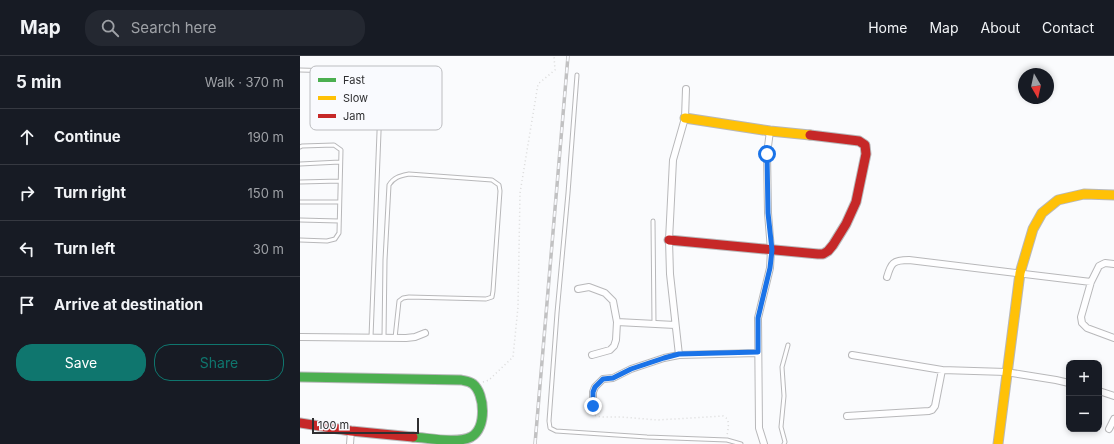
<!DOCTYPE html>
<html lang="en">
<head>
<meta charset="utf-8">
<style>
	body { margin:0; font-family:Inter,sans-serif; background:#242831; color:#f1f3f6 }
	.controls { position:absolute; right:12px; bottom:12px; display:grid; overflow:hidden; border-radius:8px; box-shadow:0 2px 6px #0003 }
	.controls button { width:36px; height:36px; display:grid; place-items:center; padding:0; border:0; border-bottom:1px solid #363941; background:#171b24; color:#f1f3f6; font:20px sans-serif }
	.compass { position:absolute; left:718px; top:12px; width:36px; height:36px; border-radius:50%; background:#171b24; box-shadow:0 2px 6px #0003; rotate:171deg }
	.scale { position:absolute; left:12px; bottom:10px; width:107px; box-sizing:border-box; padding-left:4px; border:2px solid #2f2f31; border-top:0; font-size:11px; line-height:14px; white-space:nowrap; color:#2f2f31; -webkit-text-stroke:3px #f9fafe; paint-order:stroke }
	.stop { position:absolute; width:12px; height:12px; margin:-9px; border:3px solid #1a73e8; border-radius:50%; background:#fff }
	.stop.end { background:#1a73e8; border-color:#fff; box-shadow:0 1px 4px #0008 }
	.list { margin:0; padding:0; list-style:none }
	h2 { display:flex; justify-content:space-between; align-items:center; height:52px; margin:0; padding:0 16px; font-size:17px }
	h2 small { font-size:13px; font-weight:400; color:#9ea1a6 }
	.list li { display:grid; grid-template-columns:26px 1fr auto; gap:12px; align-items:center; box-sizing:border-box; height:56px; padding:0 16px; border-top:1px solid #363941 }
	.list b { display:block; font-size:15px; white-space:nowrap }
	.list em { font-size:13px; font-style:normal; color:#9ea1a6 }
	.actions { display:flex; gap:8px; padding:12px 16px }
	.actions a { flex:1; padding:9px 0; border:1px solid #0f766e; border-radius:16px; text-align:center; font-size:14px; color:#0f766e }
	.actions .main { background:#0f766e; color:#fff }
	.icon { flex:none; width:22px; height:22px; fill:none; stroke:currentColor; stroke-width:2; stroke-linecap:round; stroke-linejoin:round }
	.map { position:relative; flex:none; width:814px; height:388px; overflow:hidden }
	header { display:flex; align-items:center; gap:24px; box-sizing:border-box; height:56px; padding:0 20px; background:#171b24; border-bottom:1px solid #363941 }
	header strong { font-size:19px }
	nav { display:flex; gap:22px; margin-inline-start:auto; font-size:14px }
	.search { width:280px; height:36px; background:#242831; display:flex; align-items:center; gap:10px; box-sizing:border-box; padding:0 14px; border-radius:16px; color:#9ea1a6; font-size:15px }
	main { display:flex }
	aside { flex:1; background:#171b24 }
	.map>svg:first-child { display:block }
</style>
</head>
<body>
<header>
<strong>Map</strong>
<div class="search"><svg class="icon" aria-label="search" viewBox="0 0 24 24"><circle cx="10" cy="10" r="6"/><path d="M15 15l6 6"/></svg>Search here</div>
<nav><a>Home</a><a>Map</a><a>About</a><a>Contact</a></nav>
</header>
<main>
<aside>
<h2>5 min<small>Walk · 370 m</small></h2>
<ul class="list">
<li><svg class="icon" aria-label="ahead" viewBox="0 0 24 24"><path d="M12 20V5M6 11l6-6 6 6"/></svg><div><b>Continue</b></div><em>190 m</em></li>
<li><svg class="icon" aria-label="right" viewBox="0 0 24 24"><path d="M7 20v-9h11M14 6l5 5-5 5"/></svg><div><b>Turn right</b></div><em>150 m</em></li>
<li><svg class="icon" aria-label="left" viewBox="0 0 24 24"><path d="M17 20v-9H6M10 6l-5 5 5 5"/></svg><div><b>Turn left</b></div><em>30 m</em></li>
<li><svg class="icon" aria-label="arrive" viewBox="0 0 24 24"><path d="M6 21V4h12l-3 4 3 4H6"/></svg><div><b>Arrive at destination</b></div></li>
</ul>
<div class="actions"><a class="main">Save</a><a>Share</a></div>
</aside>
<div class="map">
<svg width="814" height="388" viewBox="0 0 814 388">
	<rect width="100%" height="100%" fill="#fafbfd"/>
	<g fill="none" stroke-linecap="round" stroke-linejoin="round">
		<g stroke="#b8b8ba" stroke-width="5">
			<path id="lane" d="M0,14L73,16L79,19L81,25L71,281
				M277,19L268,137L257,257L249,365L250,372L256,375L347,381L427,384L441,388
				M0,91L2,90L34,89L41,94L39,177L35,183L27,185L0,184
				M0,108L40,106
				M0,126L40,125
				M0,146H39
				M0,164L39,165
				M353,165L354,267
				M84,281L85,204L89,129C94,121 100,120 109,118L192,124L199,129L200,135L193,235L192,241L186,243L109,241L103,242L99,245L95,282
				M484,388L485,386L481,371L484,340L482,311L488,289"/>
		</g>
		<g stroke="#b8b8ba" stroke-width="8">
			<path id="street" d="M814,208L805,207L799,210L791,226L781,261L782,267L787,272L814,282
				M587,221C591,207 593,204 609,204L791,226
				M278,233L289,231L305,237L313,245L317,266L316,284L314,290L310,294L292,299
				M317,266L375,269
				M0,281L106,282L115,281L125,277
				M379,299L370,218L369,184L373,104L385,62L386,33
				M552,299L642,314L706,316L756,324L769,327
				M799,335L814,340
				M293,350V336L295,331L303,323L313,322L331,313L364,302L379,299L458,297
				M547,360L629,355L632,354L635,350L642,314
				M809,373L814,363
				M50,388L51,375
				M464,388L459,372L458,262L470,212L471,194L468,157L467,98L470,75"/>
		</g>
		<g stroke="#b8b8ba" stroke-width="11">
			<path id="fast" d="M0,321L161,324C165,325 169,325 173,328C185,338 187,372 171,381C157,388 129,382 113,381"/>
		</g>
		<g stroke="#b8b8ba" stroke-width="11">
			<path id="slow" d="M385,62L470,75L510,79
				M698,388L720,217L733,173L742,157L758,144L784,138L814,139"/>
		</g>
		<g stroke="#b8b8ba" stroke-width="11">
			<path id="jam" d="M369,184L518,198H523L528,195L533,189L546,168L556,146L566,98L565,89L559,85L510,79
				M0,367L51,375L113,381"/>
		</g>
		<path stroke="#dadada" stroke-width="1.5" stroke-dasharray="1 3" stroke-linecap="butt" d="M183,326L189,324L213,301L218,251L220,137L238,28L255,14L254,0
			M294,356V359L300,361H322L357,364L423,360C431,363 428,372 427,380"/>
		<use href="#lane" stroke="#fefeff" stroke-width="3"/>
		<use href="#street" stroke="#fefeff" stroke-width="6"/>
		<use href="#fast" stroke="#4caf50" stroke-width="9"/>
		<use href="#slow" stroke="#ffc107" stroke-width="9"/>
		<use href="#jam" stroke="#c62828" stroke-width="9"/>
		<g stroke="#c1c1c2" stroke-width="3.5">
			<path id="rail" d="M235,388L268,0"/>
		</g>
		<use href="#rail" stroke="#f9fafe" stroke-width="2" stroke-dasharray="6" stroke-linecap="butt"/>
	</g>
	<g fill="none" stroke-linecap="round" stroke-linejoin="round">
		<path stroke="#1a73e8" stroke-width="5" d="M293,350V336L295,331L303,323L313,322L331,313L364,302L379,298L458,296V262L470,212L472,194L468,157L467,98"/>
	</g>
	<rect x="10" y="10" width="132" height="64" rx="6" fill="#f9fafe" stroke="#bcbdc0" stroke-width="1"/>
	<rect x="18" y="22" width="18" height="4" fill="#4caf50"/>
	<rect x="18" y="40" width="18" height="4" fill="#ffc107"/>
	<rect x="18" y="58" width="18" height="4" fill="#c62828"/>
	<g font-size="11" fill="#2f2f31">
		<text x="43" y="28">Fast</text>
		<text x="43" y="46">Slow</text>
		<text x="43" y="64">Jam</text>
	</g>
</svg>
<div class="controls">
<button>+</button>
<button>−</button>
</div>
<svg class="compass" viewBox="-18 -18 36 36"><path d="M0-13l5 13h-10z" fill="#e53935"/><path d="M0 13l5-13h-10z" fill="#9ea1a6"/></svg>
<div class="scale">100 m</div>
<div class="stop" style="left:467px;top:98px"></div>
<div class="stop end" style="left:293px;top:350px"></div>
</div>
</main>
</body>
</html>
